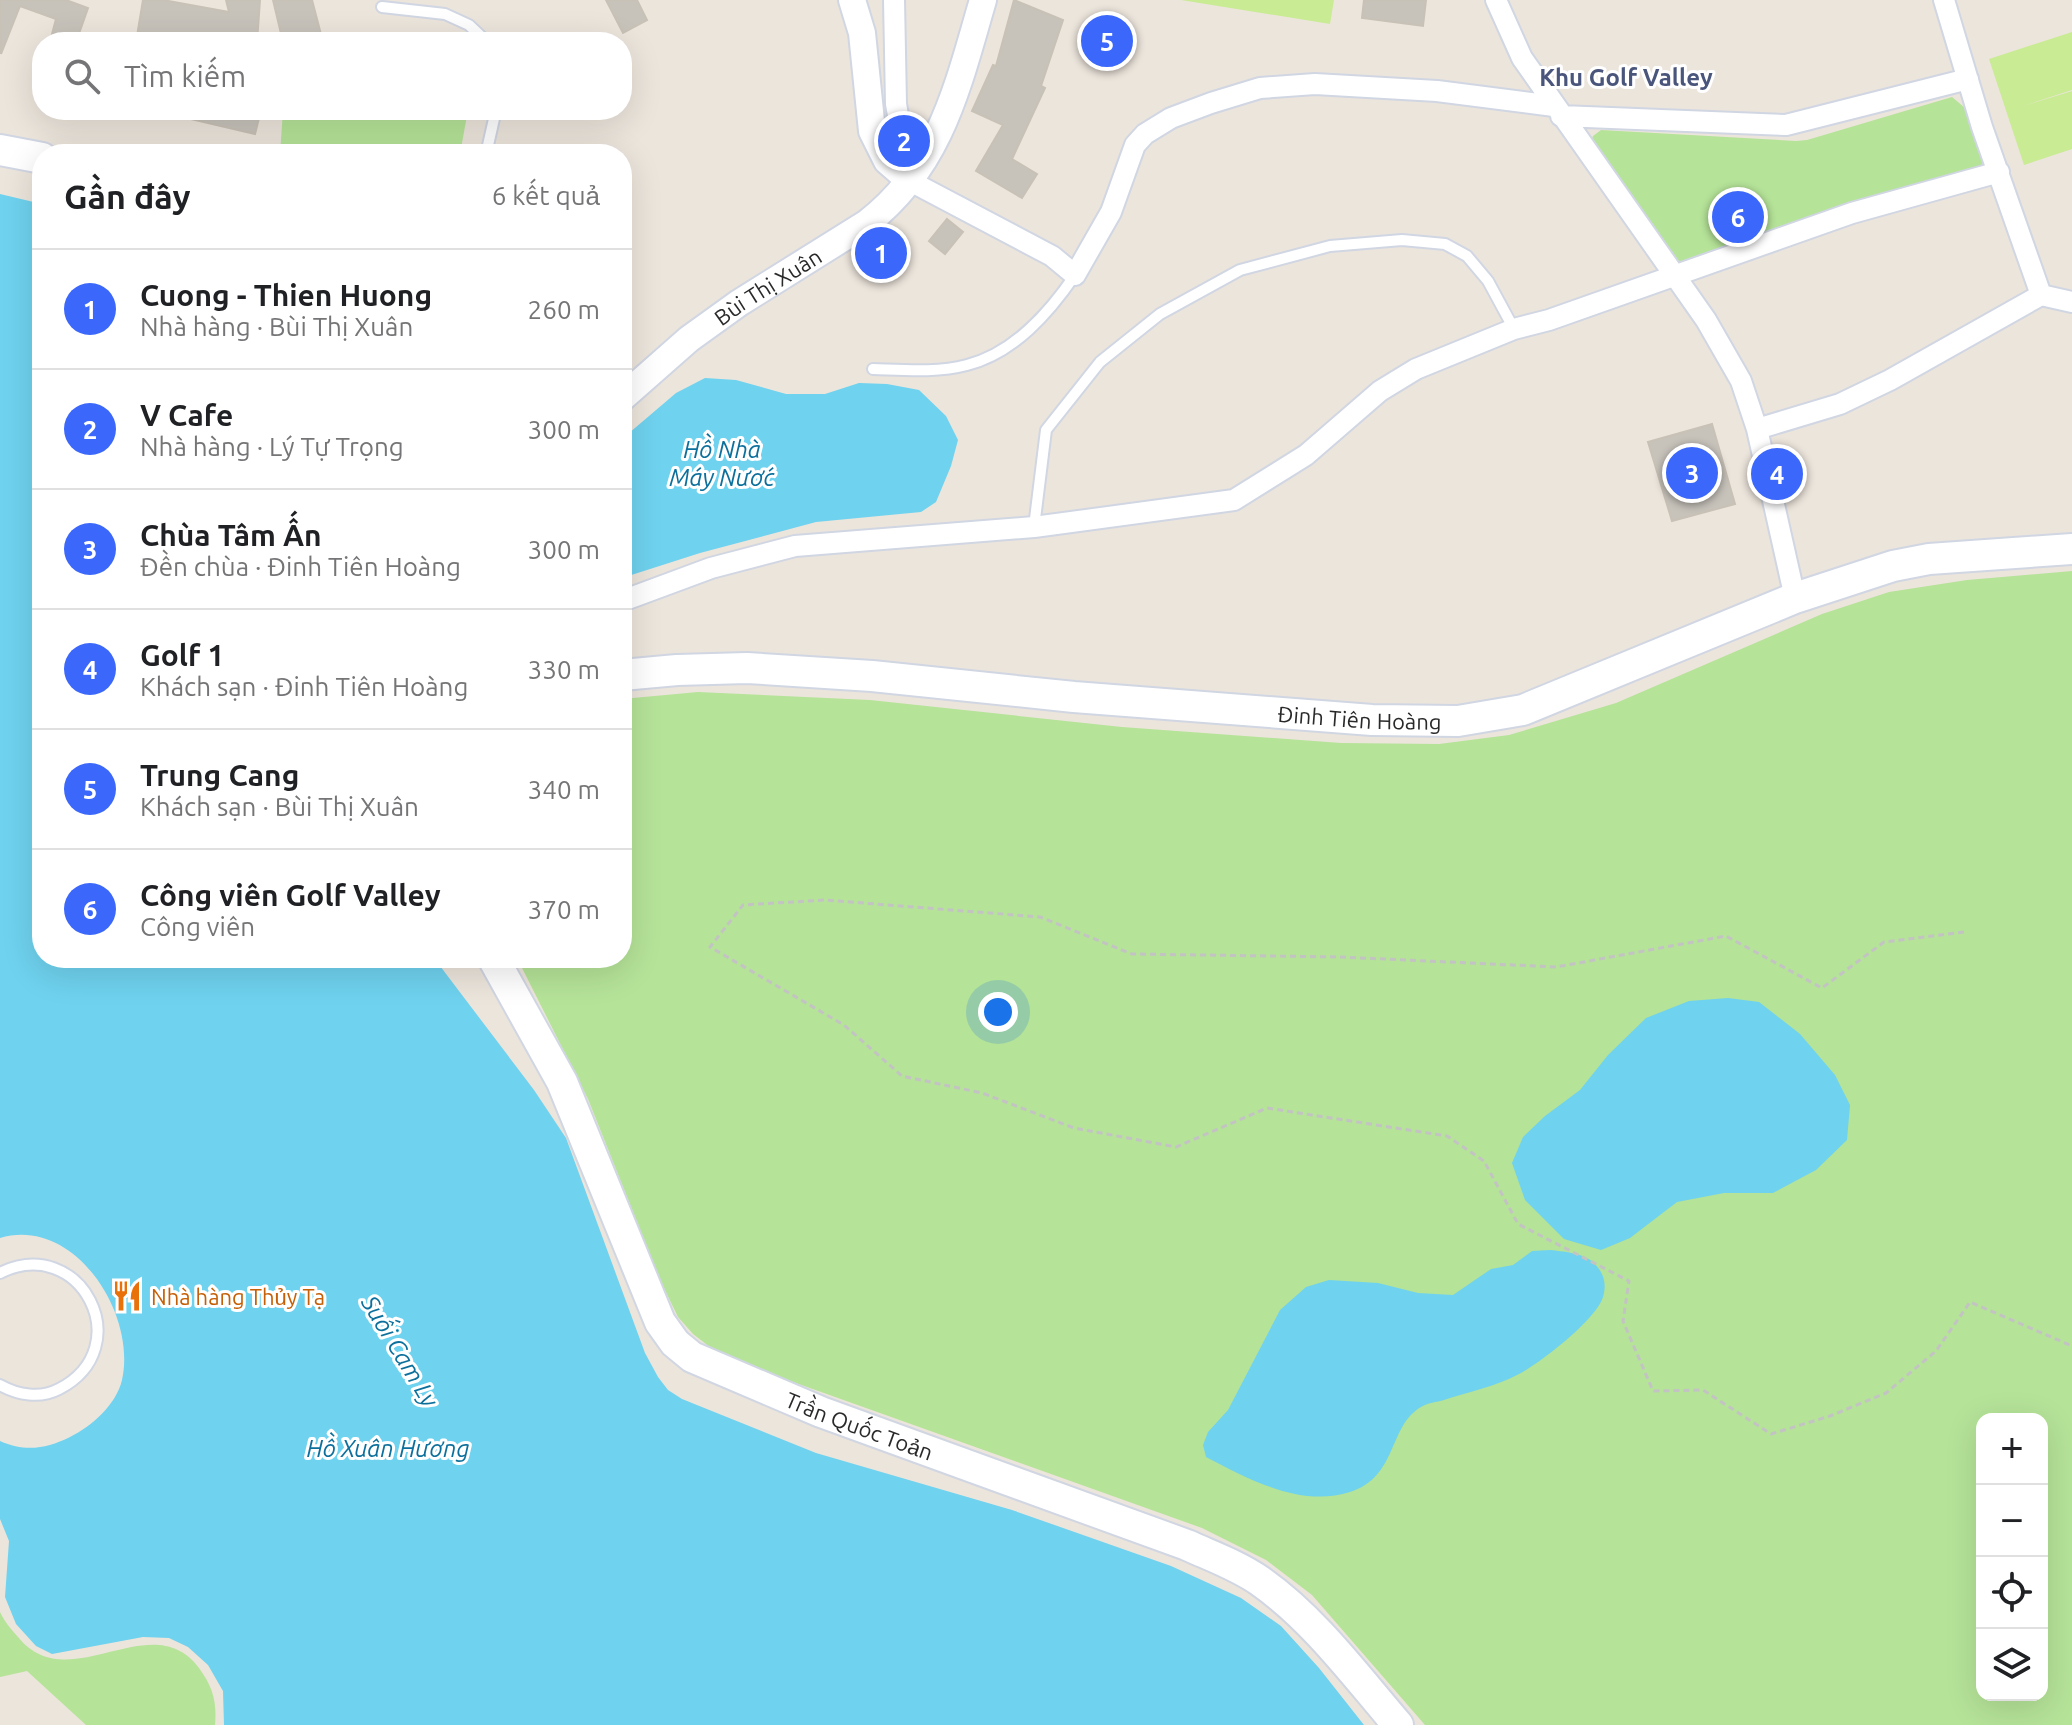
<!DOCTYPE html>
<html lang="vi">
<head>
<meta charset="utf-8">
<style>
	body { margin:0; font-family:Ubuntu,sans-serif; background:#f6f6f6; color:#202124 }
	.controls { position:absolute; right:24px; bottom:24px; display:grid; overflow:hidden; border-radius:16px; box-shadow:0 8px 32px #0002 }
	.controls button { width:72px; height:72px; display:grid; place-items:center; padding:0; border:0; border-bottom:2px solid #e0e0e0; background:#fff; color:#202124; font:40px sans-serif }
	.you { position:absolute; left:998px; top:1012px; width:28px; height:28px; margin:-20px; border:6px solid #fff; border-radius:50%; background:#1a73e8; box-shadow:0 0 0 12px #1a73e833 }
	.badge { display:grid; place-items:center; width:52px; height:52px; border-radius:50%; background:#3b67fa; color:#fff; font-size:26px; font-weight:700 }
	.pin { position:absolute; translate:-50% -50%; border:4px solid #fff; box-shadow:0 2px 8px #0006 }
	.list { margin:0; padding:0; list-style:none }
	h2 { display:flex; justify-content:space-between; align-items:center; height:104px; margin:0; padding:0 32px; font-size:34px }
	h2 small { font-size:26px; font-weight:400; color:#757577 }
	.list li { display:grid; grid-template-columns:52px 1fr auto; gap:24px; align-items:center; box-sizing:border-box; height:120px; padding:0 32px; border-top:2px solid #e0e0e0 }
	.list b { display:block; font-size:30px; white-space:nowrap }
	.list p { margin:0; font-size:26px; white-space:nowrap; color:#757577 }
	.list em { font-size:26px; font-style:normal; color:#757577 }
	.icon { flex:none; width:44px; height:44px; fill:none; stroke:currentColor; stroke-width:2; stroke-linecap:round; stroke-linejoin:round }
	.map { position:relative; flex:none; width:2072px; height:1725px; overflow:hidden }
	.search { position:absolute; background:#fff; box-shadow:0 8px 32px #0002; left:32px; top:32px; width:600px; height:88px; display:flex; align-items:center; gap:20px; box-sizing:border-box; padding:0 28px; border-radius:32px; color:#757577; font-size:30px }
	.panel { position:absolute; background:#fff; box-shadow:0 8px 32px #0002; left:32px; top:144px; width:600px; height:824px; border-radius:32px }
	.map>svg:first-child { display:block }
</style>
</head>
<body>
<div class="map">
<svg width="2072" height="1725" viewBox="0 0 2072 1725">
	<rect width="100%" height="100%" fill="#ece5dc"/>
	<path fill="#b5e398" fill-rule="evenodd" d="M1952,97L1965,108L1984,153V161L1977,172L1695,263L1674,265L1589,146L1593,136L1601,130L1796,141L1807,140Z
		M283,110H468L460,154H280Z
		M2072,571V1725H1425L1312,1595L1266,1560L1202,1528L765,1372L715,1351L693,1334L678,1317L661,1282L588,1099L517,958H622V699L698,692L870,700L1122,727L1341,743L1439,744L1509,735L1616,703L1822,614L1889,592L1967,580ZM1982,1419H2042V1695H1982Z
		M0,1612C4,1621 11,1629 18,1637C69,1700 151,1604 199,1668C213,1687 217,1702 215,1725H86L27,1671L0,1677Z"/>
	<path fill="#c9eb94" d="M1181,0H1334L1330,24Z
		M2072,32V90L2017,108L2072,91V149L2024,165L1989,59Z"/>
	<path fill="#6fd2ef" d="M0,194L42,204V958H434L534,1090L566,1138L645,1353L658,1377L668,1390L682,1399L816,1453L1012,1510L1171,1566L1241,1598L1281,1626L1319,1668L1364,1725H224L223,1691L208,1665L188,1647L169,1638L143,1637L52,1654L36,1646L16,1624L5,1597L9,1541L0,1519V1441C25,1452 46,1449 70,1437C92,1426 116,1405 122,1380C137,1313 74,1216 0,1238Z
		M705,378L736,380L786,394H825L859,383L887,384L919,390L946,416L958,440L951,466L936,502L921,512L816,522L700,553L622,578V439L676,393Z
		M1728,998L1759,1002L1800,1034L1835,1075L1850,1105L1847,1140L1816,1170L1773,1193H1724L1677,1202L1630,1238L1601,1250L1564,1239L1525,1200L1512,1163L1523,1137L1545,1116L1580,1090L1608,1055L1646,1018L1689,1001Z
		M1550,1250C1567,1252 1589,1253 1599,1269C1605,1277 1606,1287 1603,1297C1596,1320 1540,1363 1519,1374C1497,1386 1468,1392 1444,1400C1437,1402 1427,1403 1421,1407C1388,1426 1398,1477 1350,1492C1301,1508 1248,1479 1206,1457L1203,1445L1208,1432L1228,1410L1280,1310L1306,1287L1329,1280L1378,1283L1418,1293L1453,1295L1491,1269L1513,1265L1532,1251Z"/>
	<path fill="#c7c3bb" stroke="#c8c1b6" stroke-width="2" d="M0,0H66L88,8L76,42L52,34L56,19L20,6L1,54Z
		M143,0H163L229,12L226,0H260L257,42H136Z
		M273,0H312L323,42H283Z
		M606,0H637L647,20L623,33Z
		M1014,0L1063,20L1041,86L1045,88L1012,159L1037,174L1022,198L976,171L1003,125L972,111L993,65L996,66Z
		M1364,0H1426L1423,26L1362,18Z
		M179,110H261L255,134L178,116Z
		M947,219L963,232L945,254L929,241Z
		M1712,424L1735,504L1672,521L1648,442Z"/>
	<g fill="none" stroke-linecap="round" stroke-linejoin="round">
		<g stroke="#d1d6e3" stroke-width="14">
			<path id="service" d="M382,7L445,14L469,25L487,42
				M486,154L496,110
				M873,369C904,370 937,373 967,365C1014,353 1049,313 1075,275
				M1034,527L1046,430L1100,362L1160,314L1240,270L1330,246L1402,240L1445,244L1467,256L1488,281L1514,329
				M0,1273C80,1233 140,1347 59,1389C40,1399 18,1395 0,1385"/>
		</g>
		<g stroke="#d1d6e3" stroke-width="24">
			<path id="minor" d="M894,0L896,104L910,181L1052,256L1075,275L1111,212L1135,145L1145,134L1171,118L1211,103L1260,88L1315,84L1437,91L1554,106
				M1496,0L1522,58L1706,320L1741,381L1757,429L1795,598
				M1944,0L1982,127L2041,295L2072,302
				M1561,116L1786,125L1968,79
				M1757,429L1840,404L1890,380L2041,295
				M622,601L711,568L795,546L1034,527L1234,500L1306,455L1380,391L1416,369L1514,329L1549,320L1852,213L1999,172"/>
		</g>
		<g stroke="#d1d6e3" stroke-width="30">
			<g id="tertiary">
				<path d="M852,0L862,33L872,131L887,161L910,181"/>
				<path id="s1" d="M622,398L689,339L739,303L867,223C941,166 958,85 983,0"/>
			</g>
		</g>
		<g stroke="#d1d6e3" stroke-width="34">
			<g id="secondary">
				<path d="M0,150L42,158"/>
				<path id="s2" d="M622,675L677,670L747,668L872,676L1074,697L1372,720L1458,721L1523,710L1795,598L1893,566L1929,559L2072,549"/>
				<path id="s3" d="M493,958L562,1082L660,1322L675,1343L692,1357L821,1412L1187,1545C1211,1556 1237,1565 1260,1581C1314,1619 1355,1675 1398,1725"/>
			</g>
		</g>
		<path stroke="#c3c3c3" stroke-width="3" stroke-dasharray="6 4" stroke-linecap="butt" d="M1964,932L1884,942L1822,988L1726,936L1556,967L1341,957L1132,954L1040,917L825,900L743,905L710,947L844,1025L902,1076L982,1093L1074,1128L1176,1147L1267,1108L1447,1136L1484,1161L1518,1224L1629,1281L1623,1321L1653,1391L1703,1390L1771,1434L1830,1416L1886,1393L1936,1351L1970,1302L2072,1346"/>
		<use href="#service" stroke="#fff" stroke-width="10"/>
		<use href="#minor" stroke="#fff" stroke-width="20"/>
		<use href="#tertiary" stroke="#fff" stroke-width="26"/>
		<use href="#secondary" stroke="#fff" stroke-width="30"/>
	</g>
	<defs>
		<g id="restaurant-bare" transform="scale(2.4)"><path d="M-5-6h1v4h1v-4h1v4h1v-4h1v5L-1.5 .5V6h-2V.5L-5-1ZM5-6V6H3V1.5H1.5Q1.5-4 5-6Z" fill="#e8710a" stroke="#fff" stroke-width="2.5" paint-order="stroke"/></g>
	</defs>
	<g fill-rule="evenodd">
		<use href="#restaurant-bare" x="127" y="1296"/>
	</g>
	<g text-anchor="middle" dominant-baseline="central" stroke-width="6" stroke-linejoin="round" paint-order="stroke">
		<g font-size="22" fill="#2a2a2a" stroke="#fff">
			<text stroke="none"><textPath href="#s1" startOffset="184">Bùi Thị Xuân</textPath></text>
			<text stroke="none"><textPath href="#s2" startOffset="740">Đinh Tiên Hoàng</textPath></text>
			<text stroke="none"><textPath href="#s3" startOffset="630">Trần Quốc Toản</textPath></text>
		</g>
		<g font-size="22" fill="#c56008" stroke="#fff" text-anchor="start">
			<text x="151" y="1296">Nhà hàng Thủy Tạ</text>
		</g>
		<g font-size="24" font-weight="bold" fill="#4a557b" stroke="#fff">
			<text x="1626" y="77">Khu Golf Valley</text>
		</g>
		<g font-size="24" font-style="italic" fill="#0d709c" stroke="#fff">
			<text x="722" y="449">Hồ Nhà<tspan x="722" dy="28">Máy Nước</tspan></text>
			<text transform="translate(400 1351) rotate(59)">Suối Cam Ly</text>
			<text x="388" y="1448">Hồ Xuân Hương</text>
		</g>
	</g>
</svg>
<div class="controls">
<button>+</button>
<button>−</button>
<button><svg class="icon" aria-label="locate" viewBox="0 0 24 24"><circle cx="12" cy="12" r="6"/><path d="M12 2v4M12 18v4M2 12h4M18 12h4"/></svg></button>
<button><svg class="icon" aria-label="layers" viewBox="0 0 24 24"><path d="M12 4l9 5-9 5-9-5zM3 14l9 5 9-5"/></svg></button>
</div>
<div class="you"></div>
<div class="pin badge" style="left:881px;top:253px">1</div>
<div class="pin badge" style="left:904px;top:141px">2</div>
<div class="pin badge" style="left:1692px;top:473px">3</div>
<div class="pin badge" style="left:1777px;top:474px">4</div>
<div class="pin badge" style="left:1107px;top:41px">5</div>
<div class="pin badge" style="left:1738px;top:217px">6</div>
<div class="search"><svg class="icon" aria-label="search" viewBox="0 0 24 24"><circle cx="10" cy="10" r="6"/><path d="M15 15l6 6"/></svg>Tìm kiếm</div>
<section class="panel">
<h2>Gần đây<small>6 kết quả</small></h2>
<ul class="list">
<li><span class="badge">1</span><div><b>Cuong - Thien Huong</b><p>Nhà hàng · Bùi Thị Xuân</p></div><em>260 m</em></li>
<li><span class="badge">2</span><div><b>V Cafe</b><p>Nhà hàng · Lý Tự Trọng</p></div><em>300 m</em></li>
<li><span class="badge">3</span><div><b>Chùa Tâm Ấn</b><p>Đền chùa · Đinh Tiên Hoàng</p></div><em>300 m</em></li>
<li><span class="badge">4</span><div><b>Golf 1</b><p>Khách sạn · Đinh Tiên Hoàng</p></div><em>330 m</em></li>
<li><span class="badge">5</span><div><b>Trung Cang</b><p>Khách sạn · Bùi Thị Xuân</p></div><em>340 m</em></li>
<li><span class="badge">6</span><div><b>Công viên Golf Valley</b><p>Công viên</p></div><em>370 m</em></li>
</ul>
</section>
</div>
</body>
</html>
